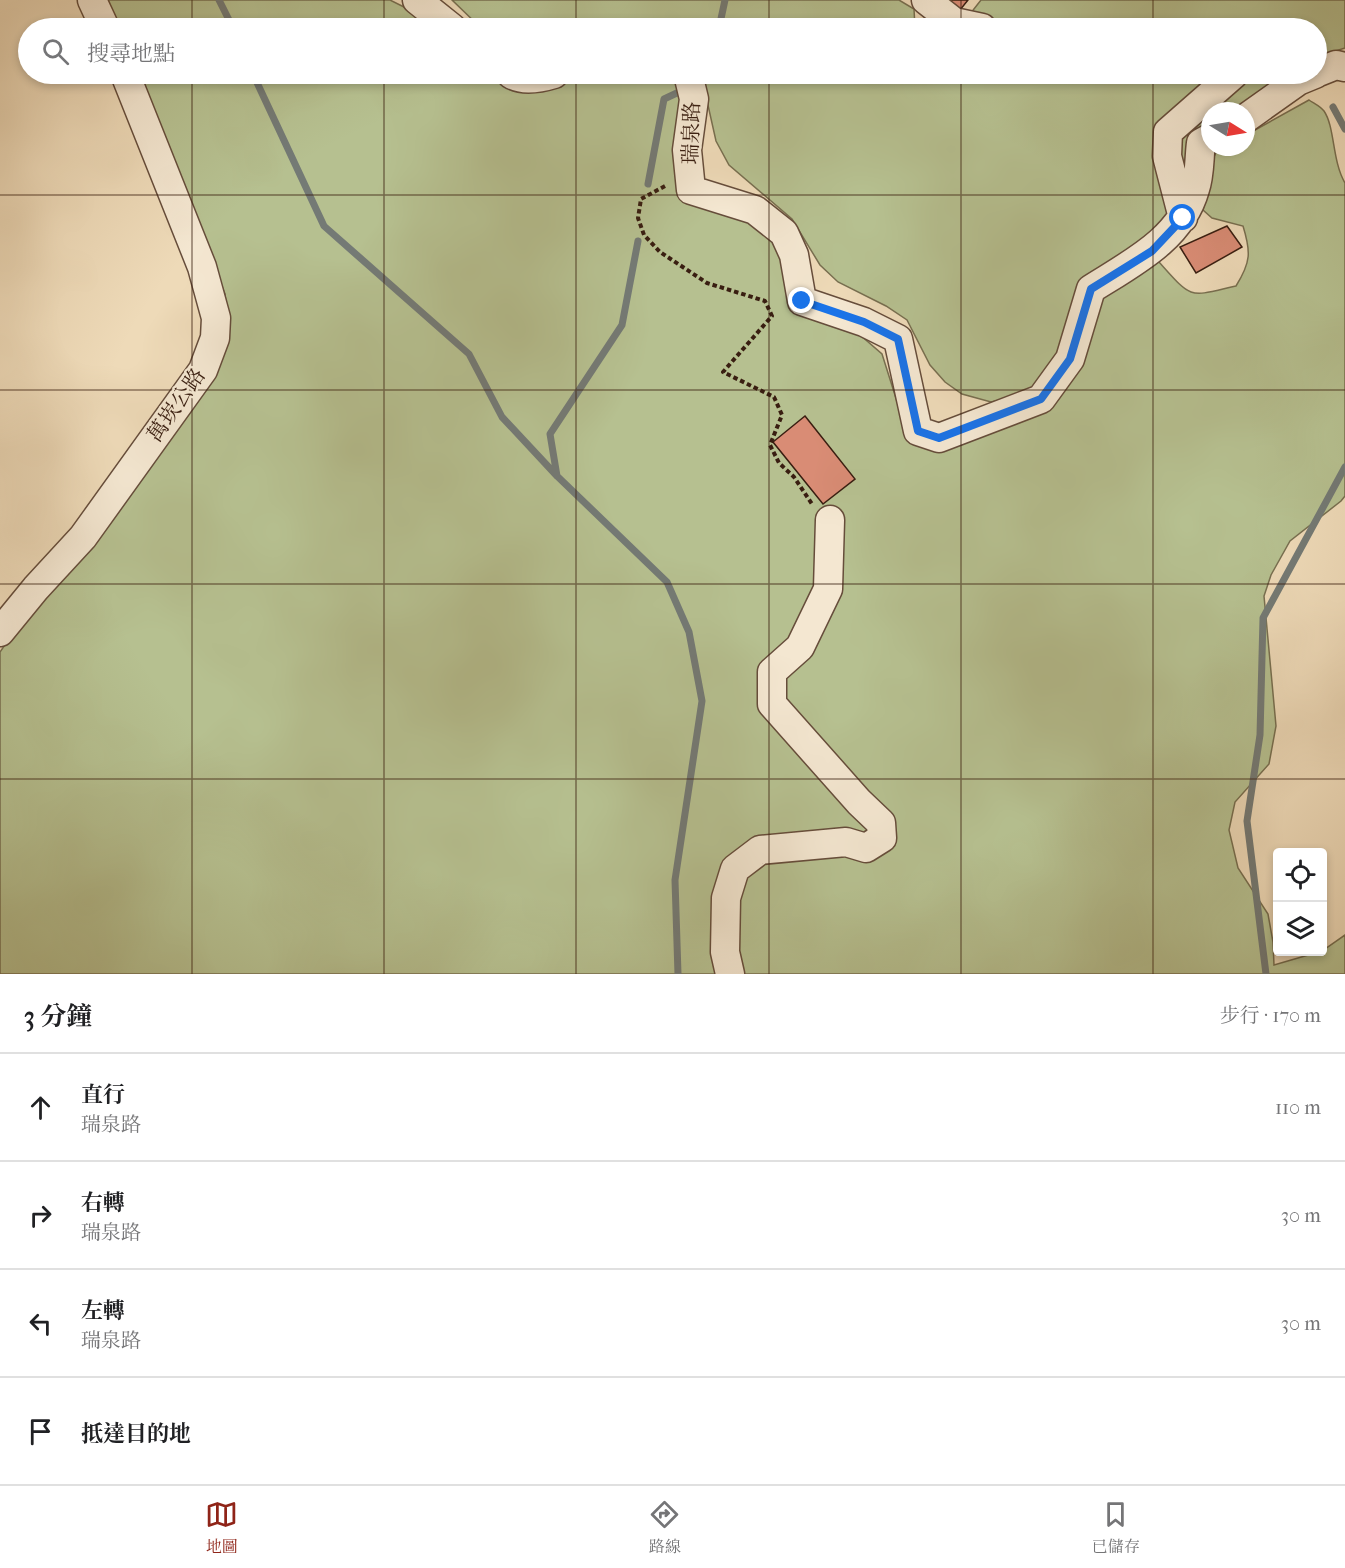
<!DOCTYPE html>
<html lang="zh-TW">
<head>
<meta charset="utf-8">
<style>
	body { margin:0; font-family:"IM FELL French Canon","Noto Serif TC",serif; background:#f2f2f2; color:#202124 }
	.controls { position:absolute; right:18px; bottom:18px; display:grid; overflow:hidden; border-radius:6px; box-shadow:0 3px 9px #0003 }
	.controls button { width:54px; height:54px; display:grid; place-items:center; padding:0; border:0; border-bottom:2px solid #e0e0e0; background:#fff; color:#202124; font:30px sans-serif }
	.compass { position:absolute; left:1201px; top:102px; width:54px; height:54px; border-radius:50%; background:#fff; box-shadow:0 3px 9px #0003; rotate:101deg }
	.stop { position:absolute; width:18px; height:18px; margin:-14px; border:4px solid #1a73e8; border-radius:50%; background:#fff }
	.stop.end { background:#1a73e8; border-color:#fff; box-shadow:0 2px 6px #0008 }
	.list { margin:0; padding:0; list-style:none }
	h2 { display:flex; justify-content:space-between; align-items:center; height:78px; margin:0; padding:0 24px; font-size:26px }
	h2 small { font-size:20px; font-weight:400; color:#757577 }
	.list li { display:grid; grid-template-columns:39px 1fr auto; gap:18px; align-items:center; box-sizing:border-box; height:108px; padding:0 24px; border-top:2px solid #e0e0e0 }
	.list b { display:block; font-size:22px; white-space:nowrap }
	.list p { margin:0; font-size:20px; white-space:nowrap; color:#757577 }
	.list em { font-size:20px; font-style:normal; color:#757577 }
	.icon { flex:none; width:33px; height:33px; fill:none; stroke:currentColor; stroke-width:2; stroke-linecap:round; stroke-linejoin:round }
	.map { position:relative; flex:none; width:1345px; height:974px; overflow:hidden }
	.search { position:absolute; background:#fff; box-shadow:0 3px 9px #0003; left:18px; right:18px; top:18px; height:66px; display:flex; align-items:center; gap:15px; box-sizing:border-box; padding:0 21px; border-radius:33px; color:#757577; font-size:22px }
	.sheet { height:510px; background:#fff }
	nav { display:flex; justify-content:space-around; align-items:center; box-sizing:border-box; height:84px; border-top:2px solid #e0e0e0; background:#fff; font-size:16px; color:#757577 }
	nav a { display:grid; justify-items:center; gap:3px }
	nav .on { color:#8f2418 }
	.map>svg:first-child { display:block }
</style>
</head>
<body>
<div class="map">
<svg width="1345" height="974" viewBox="0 0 1345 974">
	<rect width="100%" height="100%" fill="#eedab8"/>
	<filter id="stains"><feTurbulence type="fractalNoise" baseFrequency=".00333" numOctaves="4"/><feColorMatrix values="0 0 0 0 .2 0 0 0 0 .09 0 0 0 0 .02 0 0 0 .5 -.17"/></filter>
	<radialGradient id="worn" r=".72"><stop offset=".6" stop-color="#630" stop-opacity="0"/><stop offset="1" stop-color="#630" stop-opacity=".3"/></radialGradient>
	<path fill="#b6c090" stroke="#786f50" stroke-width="1.5" d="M107,0H390L412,11L435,28H119Z
		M452,0H899L914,9L915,28H481Z
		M981,0H1345V48L1317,57L1316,28H959Z
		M137,74H496L504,80L559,82L582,74H677L686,96L681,162L755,223L776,245L785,270L882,354L906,430L1048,406L1099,293L1151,261L1159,262C1193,300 1188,297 1236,286C1251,262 1251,252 1243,226L1212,218L1203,210C1206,197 1209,159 1218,150C1225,144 1238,147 1246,147V135L1309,100C1313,103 1320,106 1324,111C1335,127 1332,161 1345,183V496L1341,501L1290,541L1271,575L1264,596L1276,726L1269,764L1235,802L1229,830L1238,868L1268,914L1273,942L1274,965L1322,951L1345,935V974H0V652L228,321L225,294Z
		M701,74H1287L1231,111H1210V125L1187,179L1165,219L1068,339L1036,387L1018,396L991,402L962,394L945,382L930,365L907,320L886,306L838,282L820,265L792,219L729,165L716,141Z"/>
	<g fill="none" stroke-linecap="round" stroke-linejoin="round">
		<path stroke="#747a75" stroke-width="7" d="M219,0L233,28
			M719,28L725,0
			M253,74L324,226L469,354L502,417L557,476L667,582L689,632L702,701L675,880L678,974
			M1333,107L1345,129
			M648,184L664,99L679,92
			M557,476L550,434L622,325L638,241
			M1266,974L1247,821L1260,735L1263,618L1345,467"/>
	</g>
	<path fill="#d98c75" stroke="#391e11" stroke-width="1.5" d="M938,0H968L956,15Z
		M409,22L412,28H394Z
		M1227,226L1242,247L1196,273L1180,247Z
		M805,416L855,479L823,504L773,442Z"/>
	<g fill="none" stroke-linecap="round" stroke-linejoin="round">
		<g stroke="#664d3b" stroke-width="31">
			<path id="minor" d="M92,0L105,28
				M417,0L452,28
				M926,0L954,22L982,28
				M1316,73L1336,65L1345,67
				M511,74C523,82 541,78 554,74
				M688,74L694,99L687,150L691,190L755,210L784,233L794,255L802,301L864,322L898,339L918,431L939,438L1041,399L1070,359L1091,289C1132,263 1181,239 1195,189C1200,175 1199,158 1201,143L1210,138
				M1246,118L1298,81L1315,74
				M1183,218L1167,156L1168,132L1234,74
				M0,632L36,588L83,537L203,370L215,338L216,318L202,267L125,74
				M730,974L725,952L726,898L735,869L760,850L846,842L866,848L882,838L881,823L859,802L772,704V672L800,647L828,589L830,520"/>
		</g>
		<path stroke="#391e11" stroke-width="4" stroke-dasharray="4.5 3" stroke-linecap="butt" d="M665,186L641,199L638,218L644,235L660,252L707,283L765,301L772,316L723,372L774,397L782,415L770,445L779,463L794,477L812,504"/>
		<use href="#minor" stroke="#f4e7d1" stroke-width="28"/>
	</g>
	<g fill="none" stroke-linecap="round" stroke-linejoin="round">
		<path stroke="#1a73e8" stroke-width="8" d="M802,301L864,322L898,339L918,431L939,438L1041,399L1070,359L1091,289L1152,251L1183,218"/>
	</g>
	<path fill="none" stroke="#391e11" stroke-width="1.5" stroke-opacity="0.55" d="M192,0V28M384,0V28M576,0V28M769,0V28M961,0V28M1153,0V28M192,74V974M384,74V974M576,74V974M769,74V974M961,74V974M1153,74V974M0,195H1345M0,390H1345M0,584H1345M0,779H1345"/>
	<g text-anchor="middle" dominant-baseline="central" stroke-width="4.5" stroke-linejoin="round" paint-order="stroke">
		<g font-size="21" fill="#391e11" stroke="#f4e7d1">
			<text transform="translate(691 133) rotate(-88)">瑞泉路</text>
			<text transform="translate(176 405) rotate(-55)">萬崁公路</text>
		</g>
	</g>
	<rect width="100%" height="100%" filter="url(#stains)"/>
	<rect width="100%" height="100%" fill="url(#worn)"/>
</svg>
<div class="controls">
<button><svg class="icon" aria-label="locate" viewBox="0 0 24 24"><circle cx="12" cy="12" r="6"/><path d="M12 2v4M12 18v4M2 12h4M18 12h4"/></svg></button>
<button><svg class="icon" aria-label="layers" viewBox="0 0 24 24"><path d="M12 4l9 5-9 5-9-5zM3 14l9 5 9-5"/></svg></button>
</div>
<svg class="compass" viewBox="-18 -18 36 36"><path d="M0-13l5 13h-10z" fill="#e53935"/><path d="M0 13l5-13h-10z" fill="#757577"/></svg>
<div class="stop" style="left:1183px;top:218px"></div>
<div class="stop end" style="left:802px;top:301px"></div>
<div class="search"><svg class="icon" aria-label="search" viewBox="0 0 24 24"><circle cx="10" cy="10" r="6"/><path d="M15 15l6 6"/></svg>搜尋地點</div>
</div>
<section class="sheet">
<h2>3 分鐘<small>步行 · 170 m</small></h2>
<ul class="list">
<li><svg class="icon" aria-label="ahead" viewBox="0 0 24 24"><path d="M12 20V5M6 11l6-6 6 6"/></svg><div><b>直行</b><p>瑞泉路</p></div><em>110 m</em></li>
<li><svg class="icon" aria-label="right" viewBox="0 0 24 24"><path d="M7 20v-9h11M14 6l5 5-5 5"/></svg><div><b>右轉</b><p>瑞泉路</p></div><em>30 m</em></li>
<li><svg class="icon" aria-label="left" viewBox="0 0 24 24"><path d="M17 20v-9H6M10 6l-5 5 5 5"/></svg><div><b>左轉</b><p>瑞泉路</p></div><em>30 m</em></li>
<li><svg class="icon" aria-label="arrive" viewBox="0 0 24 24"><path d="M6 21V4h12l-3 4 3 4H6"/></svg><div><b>抵達目的地</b></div></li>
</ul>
</section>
<nav>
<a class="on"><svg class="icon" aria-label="map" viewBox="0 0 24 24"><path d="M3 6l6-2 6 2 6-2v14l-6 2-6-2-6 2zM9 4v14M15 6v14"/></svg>地圖</a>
<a><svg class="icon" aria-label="directions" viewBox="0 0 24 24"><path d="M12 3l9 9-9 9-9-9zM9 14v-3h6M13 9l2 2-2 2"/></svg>路線</a>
<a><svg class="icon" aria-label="saved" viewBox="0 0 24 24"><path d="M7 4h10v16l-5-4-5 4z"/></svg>已儲存</a>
</nav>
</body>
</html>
